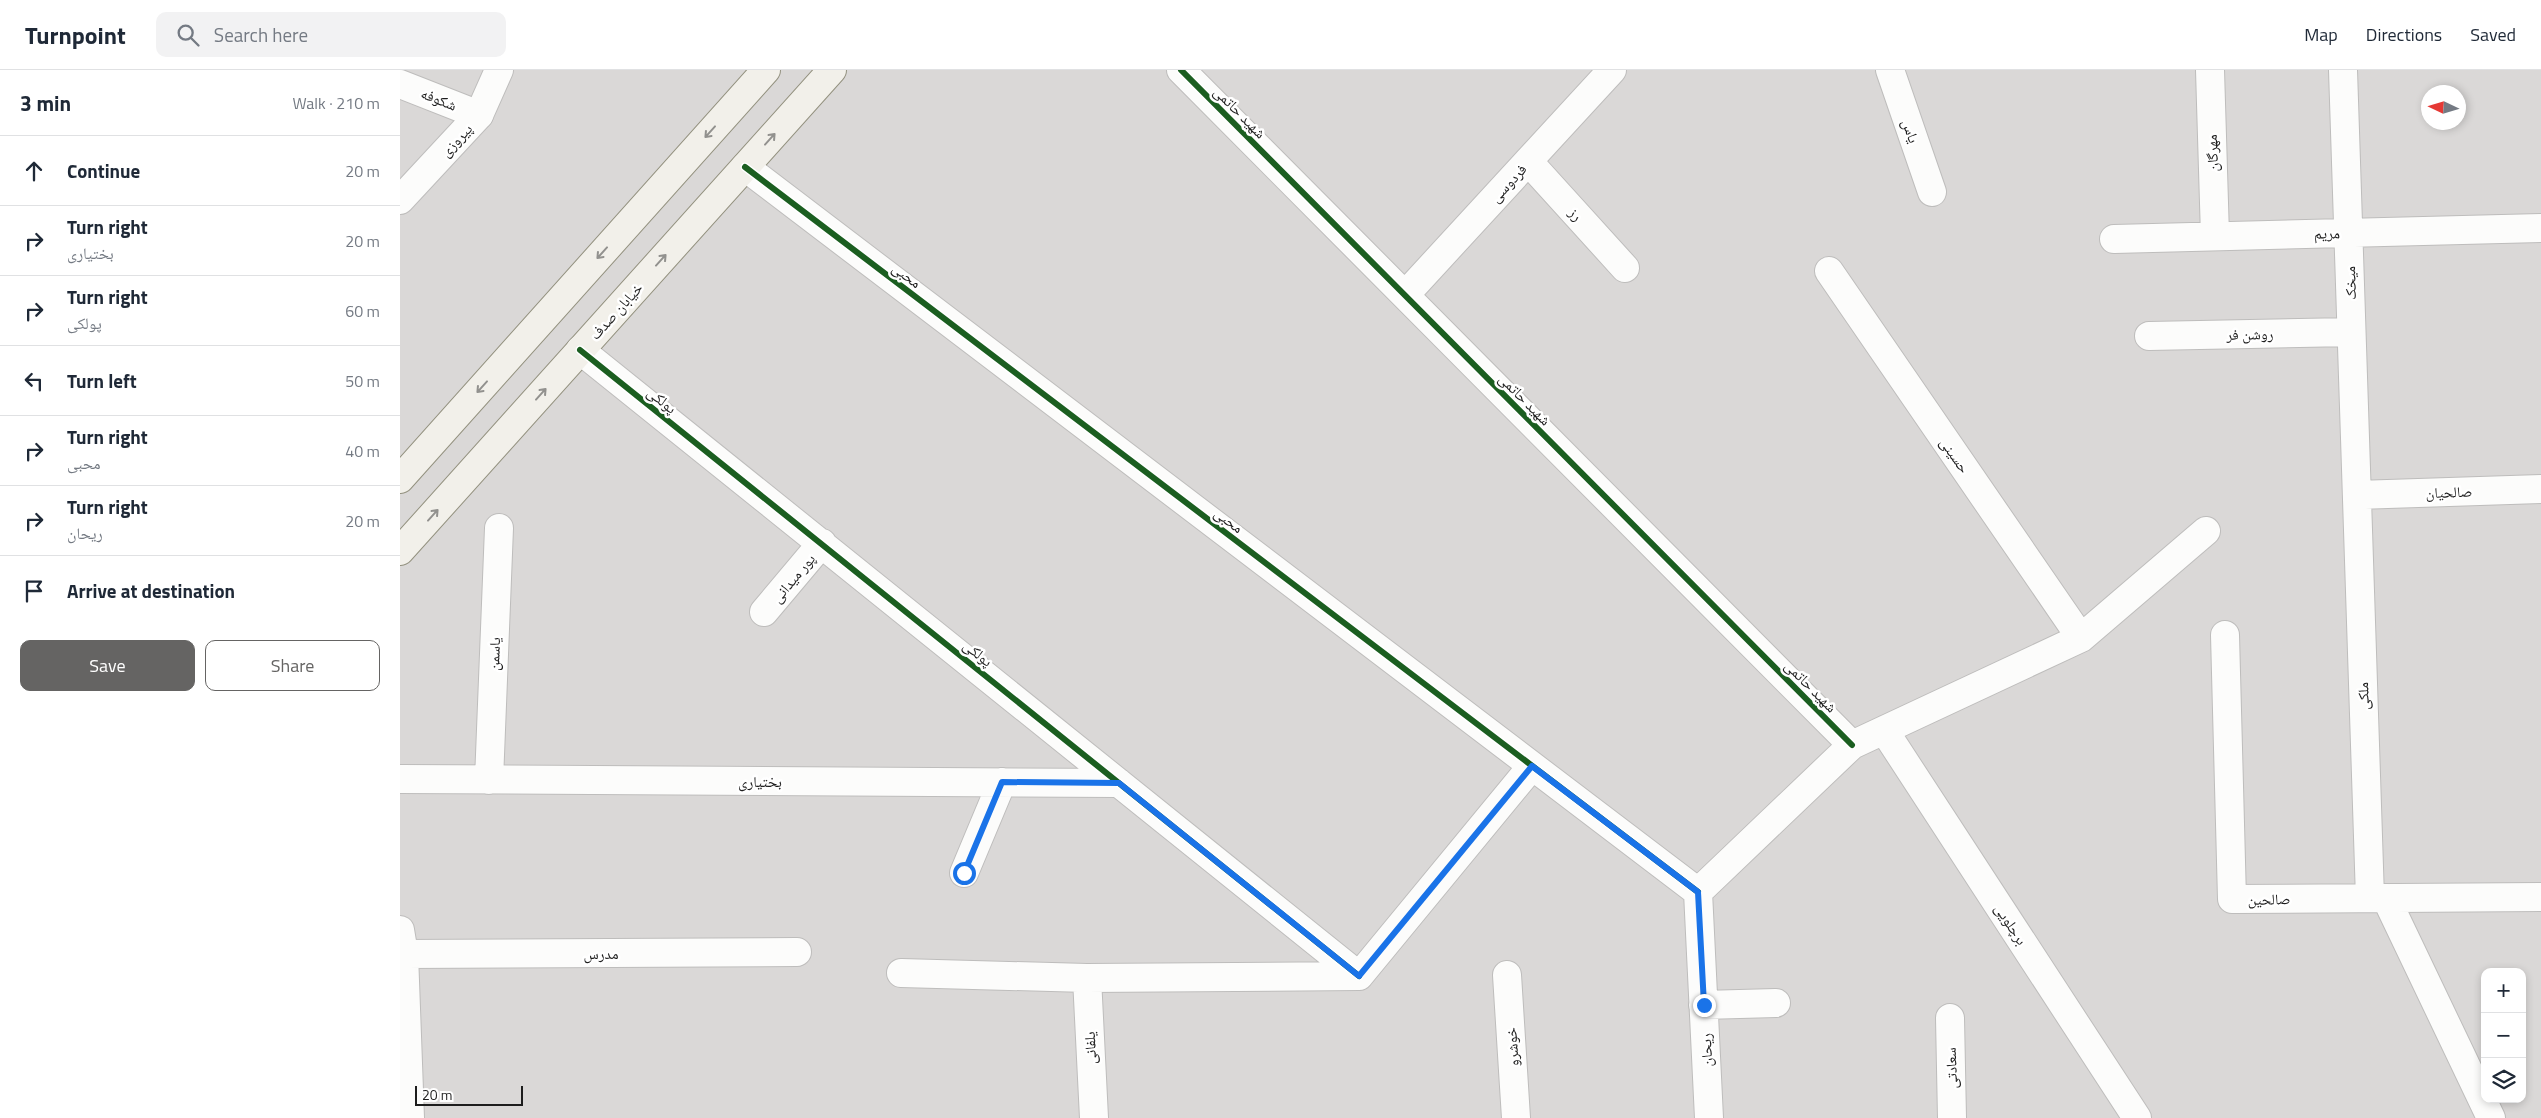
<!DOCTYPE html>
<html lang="en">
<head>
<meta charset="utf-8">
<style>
	body { margin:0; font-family:"Titillium Web","Noto Naskh Arabic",sans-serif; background:#f2f2f3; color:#1f2937 }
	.controls { position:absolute; right:15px; bottom:15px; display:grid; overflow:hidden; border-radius:10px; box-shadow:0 2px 8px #0003 }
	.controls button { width:45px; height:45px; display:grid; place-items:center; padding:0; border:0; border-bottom:1px solid #e0e1e3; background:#fff; color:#1f2937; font:25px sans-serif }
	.compass { position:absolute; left:2021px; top:15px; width:45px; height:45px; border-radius:50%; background:#fff; box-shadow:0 2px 8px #0003; rotate:274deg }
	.scale { position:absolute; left:15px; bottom:12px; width:108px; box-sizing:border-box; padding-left:5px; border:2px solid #1d1d1d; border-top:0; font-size:14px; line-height:18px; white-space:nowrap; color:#1d1d1d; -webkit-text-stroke:4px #fff; paint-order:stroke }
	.stop { position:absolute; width:15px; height:15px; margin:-11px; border:4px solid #1a73e8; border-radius:50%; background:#fff }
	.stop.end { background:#1a73e8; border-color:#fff; box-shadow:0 1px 5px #0008 }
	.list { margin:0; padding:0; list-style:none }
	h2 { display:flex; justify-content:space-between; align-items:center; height:65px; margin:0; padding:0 20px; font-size:21px }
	h2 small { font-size:16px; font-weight:400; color:#747a83 }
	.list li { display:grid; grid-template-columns:32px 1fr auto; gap:15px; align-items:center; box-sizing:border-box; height:70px; padding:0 20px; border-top:1px solid #e0e1e3 }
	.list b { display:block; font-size:19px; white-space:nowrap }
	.list p { margin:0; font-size:16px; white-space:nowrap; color:#747a83 }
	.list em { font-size:16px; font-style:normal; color:#747a83 }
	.actions { display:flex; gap:10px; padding:15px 20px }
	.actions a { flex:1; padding:11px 0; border:1px solid #656463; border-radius:10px; text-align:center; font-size:18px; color:#656463 }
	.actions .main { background:#656463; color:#fff }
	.icon { flex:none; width:28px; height:28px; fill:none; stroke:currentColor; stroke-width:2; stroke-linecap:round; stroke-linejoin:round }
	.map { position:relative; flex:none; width:2141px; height:1048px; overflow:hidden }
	header { display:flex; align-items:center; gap:30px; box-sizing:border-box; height:70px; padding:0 25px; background:#fff; border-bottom:1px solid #e0e1e3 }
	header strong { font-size:24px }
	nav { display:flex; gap:28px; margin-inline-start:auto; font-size:18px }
	.search { width:350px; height:45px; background:#f2f2f3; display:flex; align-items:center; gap:12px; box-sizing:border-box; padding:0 18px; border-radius:10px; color:#747a83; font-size:19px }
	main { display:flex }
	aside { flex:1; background:#fff }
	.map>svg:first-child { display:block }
</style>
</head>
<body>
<header>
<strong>Turnpoint</strong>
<div class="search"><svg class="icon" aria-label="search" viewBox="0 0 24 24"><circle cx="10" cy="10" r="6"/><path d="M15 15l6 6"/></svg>Search here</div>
<nav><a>Map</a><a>Directions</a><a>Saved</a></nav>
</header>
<main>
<aside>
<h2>3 min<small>Walk · 210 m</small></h2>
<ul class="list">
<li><svg class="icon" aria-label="ahead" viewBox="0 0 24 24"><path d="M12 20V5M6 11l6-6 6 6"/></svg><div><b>Continue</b></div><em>20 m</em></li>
<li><svg class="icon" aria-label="right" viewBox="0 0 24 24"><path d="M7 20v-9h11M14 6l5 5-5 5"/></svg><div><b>Turn right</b><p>بختیاری</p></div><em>20 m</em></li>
<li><svg class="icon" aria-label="right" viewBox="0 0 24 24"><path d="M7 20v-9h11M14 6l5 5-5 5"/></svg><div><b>Turn right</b><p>پولکی</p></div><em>60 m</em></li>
<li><svg class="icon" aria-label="left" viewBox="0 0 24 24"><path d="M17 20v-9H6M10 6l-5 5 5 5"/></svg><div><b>Turn left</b></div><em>50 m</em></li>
<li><svg class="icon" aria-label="right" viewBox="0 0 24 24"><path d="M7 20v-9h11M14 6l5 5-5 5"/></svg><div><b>Turn right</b><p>محبی</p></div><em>40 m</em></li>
<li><svg class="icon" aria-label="right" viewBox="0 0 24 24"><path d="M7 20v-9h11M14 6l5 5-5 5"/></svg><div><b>Turn right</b><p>ریحان</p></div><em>20 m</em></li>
<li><svg class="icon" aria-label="arrive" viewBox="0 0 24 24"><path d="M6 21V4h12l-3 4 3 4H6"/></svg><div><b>Arrive at destination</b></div></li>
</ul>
<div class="actions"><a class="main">Save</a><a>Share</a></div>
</aside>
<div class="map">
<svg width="2141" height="1048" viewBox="0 0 2141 1048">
	<rect width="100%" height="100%" fill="#ebe8e5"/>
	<path fill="#dad8d7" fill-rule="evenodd" d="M0,0H2141V1048H0ZM2028,22H2058V52H2028ZM2085,902H2122V1029H2085Z"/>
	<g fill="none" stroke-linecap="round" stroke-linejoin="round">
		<g stroke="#bebdbc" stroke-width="30">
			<path id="minor" d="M781,0L1452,675
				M1490,0L1532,122
				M1810,0L1815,166
				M1943,0L1970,828
				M0,14L79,45
				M1128,91L1225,198
				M345,97L1298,822
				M1714,169L2141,158
				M1429,201L1681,568
				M1005,225L1212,0
				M1749,266L1951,262
				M180,280L959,906
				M1957,425L2141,419
				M364,542L422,473
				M1825,565L1832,829L2141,827
				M1484,660L1737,1048
				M0,709L719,713
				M89,710L99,458
				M564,803L602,712
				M1298,822L1452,675L1681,568L1806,461
				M1298,822L1309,1048
				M1986,828L2091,1048
				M0,860L4,884L10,1048
				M4,884L397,882
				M501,903L687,908L959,906L1132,696
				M1107,905L1116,1048
				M687,908L694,1048
				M1303,935L1376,933
				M1550,948L1552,1048"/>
		</g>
		<g stroke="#bebdbc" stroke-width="30">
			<path id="tertiary" d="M0,130L79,45L99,0"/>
		</g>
		<g stroke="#93917f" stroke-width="30">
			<path id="secondary" d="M0,409L366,0
				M0,481L432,0"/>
		</g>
		<use href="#minor" stroke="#fcfcfb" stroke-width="28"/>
		<use href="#tertiary" stroke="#fcfcfb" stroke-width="28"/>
		<use href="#secondary" stroke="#f2f0ea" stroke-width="28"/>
		<g stroke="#fff" stroke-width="9">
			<path id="cycleway" d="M781,0L1452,675
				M345,97L1298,822
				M180,280L959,906"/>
		</g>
		<use href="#cycleway" stroke="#1b5e20" stroke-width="6"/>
	</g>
	<defs><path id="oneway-shaft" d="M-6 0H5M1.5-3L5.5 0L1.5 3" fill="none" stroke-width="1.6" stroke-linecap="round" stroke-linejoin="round" transform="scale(1.25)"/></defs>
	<g stroke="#92918e">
		<use href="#oneway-shaft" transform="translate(310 62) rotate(132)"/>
		<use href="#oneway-shaft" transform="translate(370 69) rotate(-48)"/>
		<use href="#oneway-shaft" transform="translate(202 183) rotate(132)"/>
		<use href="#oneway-shaft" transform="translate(261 190) rotate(-48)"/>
		<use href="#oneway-shaft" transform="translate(82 317) rotate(132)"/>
		<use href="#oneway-shaft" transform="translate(141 324) rotate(-48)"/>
		<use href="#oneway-shaft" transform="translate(33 445) rotate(-48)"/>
	</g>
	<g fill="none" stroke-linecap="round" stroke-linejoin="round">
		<path stroke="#1a73e8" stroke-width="6" d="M564,803L602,712L719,713L959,906L1132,696L1298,822L1304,935"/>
	</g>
	<g text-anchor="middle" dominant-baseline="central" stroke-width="5" stroke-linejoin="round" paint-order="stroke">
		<g font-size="15" fill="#1d1d1d" stroke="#fff">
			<text transform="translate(39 29) rotate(22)">شکوفه</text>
			<text transform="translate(840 42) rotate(45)">شهید حاتمی</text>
			<text transform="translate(1511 61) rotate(71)">یاس</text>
			<text transform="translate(56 70) rotate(-47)">پیروزی</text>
			<text transform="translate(1812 83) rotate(-92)">مهرگان</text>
			<text transform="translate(1108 113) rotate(-47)">فردوسی</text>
			<text transform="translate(1176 144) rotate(48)">رز</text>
			<text transform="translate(1927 163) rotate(-1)">مریم</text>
			<text transform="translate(507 205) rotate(37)">محبی</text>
			<text transform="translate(1950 213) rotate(-92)">میخک</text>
			<text transform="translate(216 241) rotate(-48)">خیابان صدف</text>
			<text transform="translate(1850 264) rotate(-1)">روشن فر</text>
			<text transform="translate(1125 329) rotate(45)">شهید حاتمی</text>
			<text transform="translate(262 330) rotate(39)">پولکی</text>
			<text transform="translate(1555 385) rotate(55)">حسینی</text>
			<text transform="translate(2049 422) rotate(-2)">صالحیان</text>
			<text transform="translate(829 450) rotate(37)">محبی</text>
			<text transform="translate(393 508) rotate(-50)">پور میدانی</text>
			<text transform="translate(578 583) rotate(39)">پولکی</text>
			<text transform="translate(94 584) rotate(-88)">یاسمن</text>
			<text transform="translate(1411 616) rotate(45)">شهید حاتمی</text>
			<text transform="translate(1963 626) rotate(-92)">ملکی</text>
			<text x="360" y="711">بختیاری</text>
			<text transform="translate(1869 829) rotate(-1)">صالحین</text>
			<text transform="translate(1611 854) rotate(57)">برچلویی</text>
			<text x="201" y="883">مدرس</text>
			<text transform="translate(1112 977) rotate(-94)">خوشرو</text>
			<text transform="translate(690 978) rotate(-93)">یلفانی</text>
			<text transform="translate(1306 980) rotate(-93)">ریحان</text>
			<text transform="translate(1551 998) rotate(-92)">سعادتی</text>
		</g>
	</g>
</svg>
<div class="controls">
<button>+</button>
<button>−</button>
<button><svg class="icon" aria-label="layers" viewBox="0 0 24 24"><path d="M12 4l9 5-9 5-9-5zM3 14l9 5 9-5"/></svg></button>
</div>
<svg class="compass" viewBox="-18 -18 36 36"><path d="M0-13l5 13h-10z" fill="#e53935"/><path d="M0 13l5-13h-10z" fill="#747a83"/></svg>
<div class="scale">20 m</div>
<div class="stop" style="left:564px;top:803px"></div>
<div class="stop end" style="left:1304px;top:935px"></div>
</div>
</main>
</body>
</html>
